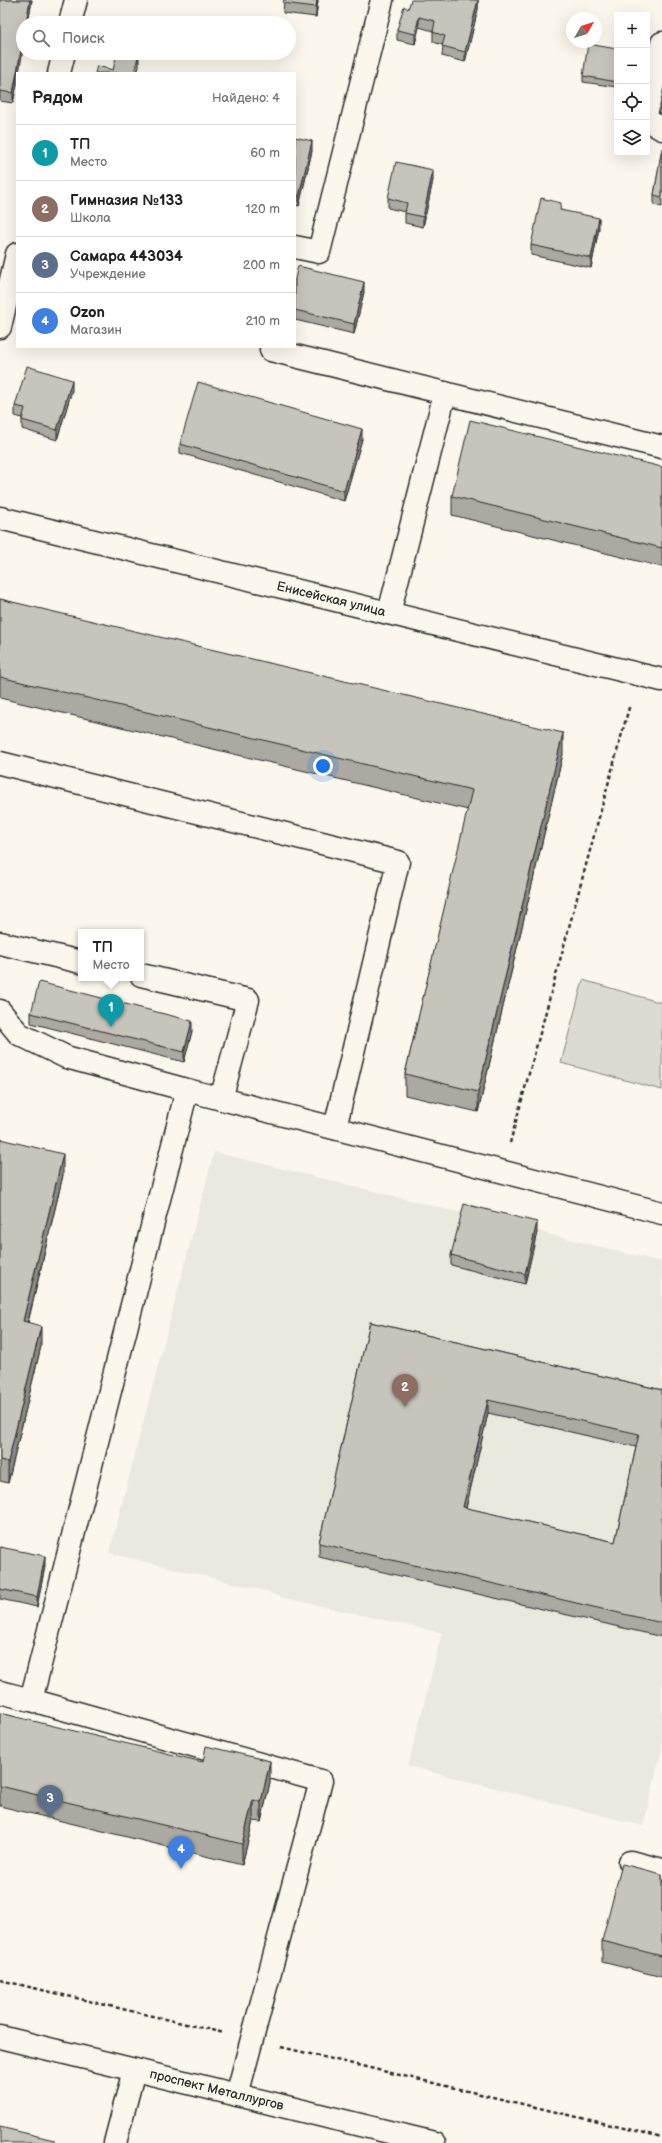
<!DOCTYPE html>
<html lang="ru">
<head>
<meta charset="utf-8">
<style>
	body { margin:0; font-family:"Balsamiq Sans",sans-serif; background:#f2f2f2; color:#222 }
	.controls { position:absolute; right:12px; top:12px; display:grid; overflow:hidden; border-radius:0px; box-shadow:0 4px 16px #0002 }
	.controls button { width:36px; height:36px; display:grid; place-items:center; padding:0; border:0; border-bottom:1px solid #e0e0e0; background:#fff; color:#222; font:20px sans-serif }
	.compass { position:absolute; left:566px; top:12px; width:36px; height:36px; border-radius:50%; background:#fff; box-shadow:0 4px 16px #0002; rotate:51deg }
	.you { position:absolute; left:323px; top:766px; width:14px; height:14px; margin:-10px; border:3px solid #fff; border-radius:50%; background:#1a73e8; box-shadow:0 0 0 6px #1a73e833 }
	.badge { display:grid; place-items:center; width:26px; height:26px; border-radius:50%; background:#1a73e8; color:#fff; font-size:13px; font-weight:700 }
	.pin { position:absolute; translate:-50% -33px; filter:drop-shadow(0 1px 2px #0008) }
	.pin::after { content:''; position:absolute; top:21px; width:14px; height:12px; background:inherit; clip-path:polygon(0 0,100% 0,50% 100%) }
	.popup { position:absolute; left:78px; top:929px; width:66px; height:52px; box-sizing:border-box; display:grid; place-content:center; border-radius:0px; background:#fff; filter:drop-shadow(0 1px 3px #0005); font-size:13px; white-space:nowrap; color:#767676 }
	.popup b { font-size:15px; color:#222 }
	.popup::after { content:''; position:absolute; left:50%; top:100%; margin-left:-8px; border:8px solid transparent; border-top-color:#fff }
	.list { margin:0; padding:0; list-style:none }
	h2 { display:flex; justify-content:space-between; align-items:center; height:52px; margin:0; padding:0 16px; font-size:17px }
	h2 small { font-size:13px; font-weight:400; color:#767676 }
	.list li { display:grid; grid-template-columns:26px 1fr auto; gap:12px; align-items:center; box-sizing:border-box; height:56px; padding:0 16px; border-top:1px solid #e0e0e0 }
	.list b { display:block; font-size:15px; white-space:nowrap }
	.list p { margin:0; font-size:13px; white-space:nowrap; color:#767676 }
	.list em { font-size:13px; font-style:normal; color:#767676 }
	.icon { flex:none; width:22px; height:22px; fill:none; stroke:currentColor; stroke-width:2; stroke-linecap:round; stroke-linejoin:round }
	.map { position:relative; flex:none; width:662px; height:2143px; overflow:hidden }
	.search { position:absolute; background:#fff; box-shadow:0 4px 16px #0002; left:16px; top:16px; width:280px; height:44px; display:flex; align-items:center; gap:10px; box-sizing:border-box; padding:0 14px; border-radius:22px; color:#767676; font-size:15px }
	.panel { position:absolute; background:#fff; box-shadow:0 4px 16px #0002; left:16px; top:72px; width:280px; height:276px; border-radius:0px }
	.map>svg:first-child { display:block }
</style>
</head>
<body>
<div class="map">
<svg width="662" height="2143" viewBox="0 0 662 2143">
	<rect width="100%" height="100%" fill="#fbf7ec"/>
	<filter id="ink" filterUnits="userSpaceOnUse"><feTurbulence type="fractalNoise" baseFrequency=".025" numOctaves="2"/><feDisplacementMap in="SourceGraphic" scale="8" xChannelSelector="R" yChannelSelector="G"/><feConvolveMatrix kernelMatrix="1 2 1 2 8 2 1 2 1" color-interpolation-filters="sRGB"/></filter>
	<g filter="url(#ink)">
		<path fill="#ebe8de" d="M214,1152L662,1262V1749L643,1826L408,1766L442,1633L280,1597L262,1590L109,1553Z"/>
		<path fill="#dddad0" stroke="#84827e" d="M583,980L662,1003V1090L561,1063Z"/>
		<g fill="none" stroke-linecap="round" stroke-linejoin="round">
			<g stroke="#2b2b2b" stroke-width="25">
				<g id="minor">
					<path d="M70,23L76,0"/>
					<path d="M59,73L64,53"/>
					<path d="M647,111L662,43"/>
					<path d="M647,120L662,129"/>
					<path d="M295,247L319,252L382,0"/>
					<path d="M0,327L17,254"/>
					<path d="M271,350L662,447"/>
					<path id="s1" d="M0,518L662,680"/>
					<path d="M389,613L445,393"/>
					<path d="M0,763L398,862L335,1128"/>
					<path d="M0,943L81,962"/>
					<path d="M141,975L248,1000L221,1099"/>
					<path d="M0,1011L19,1034L66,1057L187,1090"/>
					<path d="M0,1692L31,1700L187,1090L662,1213"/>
					<path d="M31,1700L321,1781L237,2095"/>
					<path d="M630,1862L662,1870"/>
					<path id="s2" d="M0,2037L434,2143"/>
					<path d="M115,2143L134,2070"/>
				</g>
			</g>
			<path stroke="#2b2b2b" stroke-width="2.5" stroke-dasharray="4 3" stroke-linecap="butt" d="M510,1143L630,704
				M0,1980L224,2033
				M281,2047L662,2137"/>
			<use href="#minor" stroke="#fbf7ec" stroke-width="22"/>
		</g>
		<path fill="#aba9a2" stroke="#2b2b2b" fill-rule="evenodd" d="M0,0H32L28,23H23L17,73V84L13,103L0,101Z
			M284,0H318L316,17L283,13Z
			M478,0V9L465,62L442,56L443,45L433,42V31L419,27L415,44L397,40V30L408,9Z
			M617,49V87L583,82V76Z
			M295,137L312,151L299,206L295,205Z
			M662,148V207L654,205V195Z
			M433,180L423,227L405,223V212L388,208V198Z
			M561,210L599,228L591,268L531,255V245Z
			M295,279L364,292L354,334L295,320Z
			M72,390L57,440L22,429V418L15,416V406Z
			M362,439L344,501L180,453V444Z
			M662,467V567L452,515V496Z
			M0,599L563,754L478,1112L405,1095V1074L468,810L0,698Z
			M31,1013L192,1031L184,1062L31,1023Z
			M0,1139L63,1175L28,1323L41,1346L8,1483L0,1481Z
			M537,1232L525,1284L451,1265V1255Z
			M370,1322L662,1390V1637L319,1557V1543ZM488,1413L636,1447L615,1542L466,1508Z
			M0,1547L45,1566L37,1607L0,1599Z
			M0,1713L270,1782L261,1822L253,1821L242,1865L0,1806Z
			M662,1874V1977L602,1962V1941Z"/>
		<path fill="#8b8984" stroke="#2b2b2b" d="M30,0H32L28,23H26Z
			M317,0H318L316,17V7Z
			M478,0V9L465,62V52Z
			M419,17V27L415,44V34Z
			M23,40V50L19,73H17Z
			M139,53V67L137,73L135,69Z
			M17,74V84L13,103V93Z
			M312,141V151L299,206V196Z
			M433,170V180L423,227V217Z
			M599,218V228L591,268V258Z
			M364,282V292L354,334V324Z
			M72,380V390L57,440V430Z
			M362,429V439L344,501V491Z
			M563,733V754L478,1112V1092Z
			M192,1021V1031L184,1062V1052Z
			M63,1154V1175L23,1342V1321Z
			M537,1222V1232L525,1284V1274Z
			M41,1326V1346L8,1483V1462Z
			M488,1400V1413L463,1521V1507Z
			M45,1556V1566L37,1607V1597Z
			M270,1761V1782L261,1822V1802Z
			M253,1800V1821L242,1865V1844Z"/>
		<path fill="#c7c4bc" stroke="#2b2b2b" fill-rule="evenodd" d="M0,0H30L26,23H23V40L13,93L0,91Z
			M284,0H317L316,7L283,3Z
			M411,0H478L465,52L442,46L445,36L433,32L435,21L419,17L415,34L397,30L404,6L408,9Z
			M588,44L617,49V82L583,76Z
			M117,53H139L135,69L138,73H95L97,66L113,70Z
			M295,137L312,141L299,196L295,195Z
			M662,148V197L654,195Z
			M396,162L433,170L423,217L405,213L407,203L388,198Z
			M541,198L561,203L560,210L599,218L591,258L531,245Z
			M298,266L364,282L354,324L295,310V279Z
			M27,366L72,380L57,430L22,420L25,408L15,406Z
			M198,382L362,429L344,491L180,444Z
			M470,420L662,467V548L452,496Z
			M0,599L563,733L478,1092L405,1074L472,790L0,677Z
			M39,982L192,1021L184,1052L31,1013Z
			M0,1139L63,1154L23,1321L41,1326L8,1462L0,1460Z
			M464,1204L537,1222L525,1274L451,1255Z
			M370,1322L662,1390V1623L319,1543ZM488,1400L639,1434L615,1542L463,1507Z
			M0,1547L45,1556L37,1597L0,1589Z
			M0,1713L203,1762L206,1746L270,1761L261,1802L253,1800L242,1844L0,1786Z
			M622,1864L662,1874V1956L602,1941Z
			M0,2127L54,2140V2143H0Z"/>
	</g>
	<g text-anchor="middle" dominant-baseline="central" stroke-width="3" stroke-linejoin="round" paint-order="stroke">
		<g font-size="13" fill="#2b2b2b" stroke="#fbf7ec">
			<text stroke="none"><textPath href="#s1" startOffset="341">Енисейская улица</textPath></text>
			<text stroke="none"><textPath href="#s2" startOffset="223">проспект Металлургов</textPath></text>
		</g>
	</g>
</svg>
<div class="controls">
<button>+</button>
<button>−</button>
<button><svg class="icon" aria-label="locate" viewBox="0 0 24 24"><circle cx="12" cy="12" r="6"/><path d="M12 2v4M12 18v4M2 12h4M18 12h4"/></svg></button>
<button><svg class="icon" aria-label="layers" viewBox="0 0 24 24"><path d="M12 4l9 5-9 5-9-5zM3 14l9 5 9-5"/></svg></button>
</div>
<svg class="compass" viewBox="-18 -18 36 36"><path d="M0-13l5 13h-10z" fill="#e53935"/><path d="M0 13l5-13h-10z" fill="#767676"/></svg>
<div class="you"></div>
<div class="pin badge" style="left:111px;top:1027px;background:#0f9aa8">1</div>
<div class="popup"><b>ТП</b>Место</div>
<div class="pin badge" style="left:405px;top:1407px;background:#8d6e63">2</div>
<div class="pin badge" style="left:50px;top:1818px;background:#5c6f8a">3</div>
<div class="pin badge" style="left:181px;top:1869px;background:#3f7fe0">4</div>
<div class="search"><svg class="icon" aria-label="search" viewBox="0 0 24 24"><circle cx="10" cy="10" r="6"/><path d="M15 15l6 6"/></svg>Поиск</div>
<section class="panel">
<h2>Рядом<small>Найдено: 4</small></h2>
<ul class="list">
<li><span class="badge" style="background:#0f9aa8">1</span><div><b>ТП</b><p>Место</p></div><em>60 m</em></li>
<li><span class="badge" style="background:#8d6e63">2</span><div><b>Гимназия №133</b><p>Школа</p></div><em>120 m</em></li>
<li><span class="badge" style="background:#5c6f8a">3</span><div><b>Самара 443034</b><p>Учреждение</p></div><em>200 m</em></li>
<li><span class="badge" style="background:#3f7fe0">4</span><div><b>Ozon</b><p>Магазин</p></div><em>210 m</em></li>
</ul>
</section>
</div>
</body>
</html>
